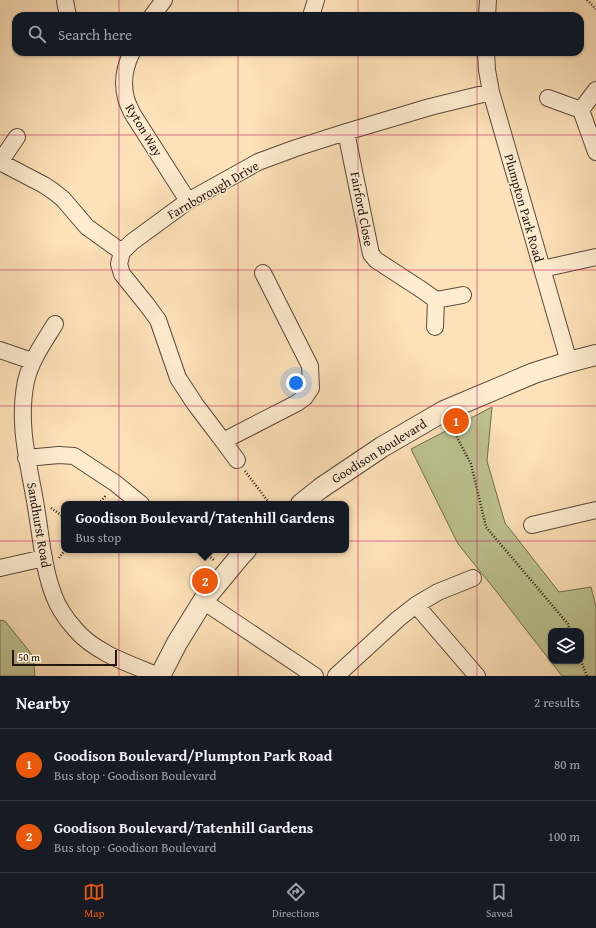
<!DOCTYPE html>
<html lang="en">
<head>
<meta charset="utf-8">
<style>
	body { margin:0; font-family:"Gentium Book Plus",serif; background:#20242c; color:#f1f3f6 }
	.controls { position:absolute; right:12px; bottom:12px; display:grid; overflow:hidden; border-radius:8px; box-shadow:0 1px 3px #0004 }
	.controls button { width:36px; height:36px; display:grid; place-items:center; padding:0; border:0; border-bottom:1px solid #363941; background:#171b24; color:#f1f3f6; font:20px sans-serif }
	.scale { position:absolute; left:12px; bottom:10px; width:105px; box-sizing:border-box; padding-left:4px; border:2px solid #231810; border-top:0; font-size:11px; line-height:14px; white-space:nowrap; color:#231810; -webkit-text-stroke:3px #feecd1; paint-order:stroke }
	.you { position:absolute; left:296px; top:383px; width:14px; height:14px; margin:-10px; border:3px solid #fff; border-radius:50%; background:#1a73e8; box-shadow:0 0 0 6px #1a73e833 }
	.badge { display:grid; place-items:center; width:26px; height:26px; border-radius:50%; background:#ea580c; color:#fff; font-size:13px; font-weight:700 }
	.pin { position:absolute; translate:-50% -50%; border:2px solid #fff; box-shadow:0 1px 4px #0006 }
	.popup { position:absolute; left:61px; top:501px; width:288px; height:52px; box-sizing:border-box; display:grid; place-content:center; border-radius:8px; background:#171b24; filter:drop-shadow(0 1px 3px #0005); font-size:13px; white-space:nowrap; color:#9ea1a6 }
	.popup b { font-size:15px; color:#f1f3f6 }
	.popup::after { content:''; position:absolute; left:50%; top:100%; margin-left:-8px; border:8px solid transparent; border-top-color:#171b24 }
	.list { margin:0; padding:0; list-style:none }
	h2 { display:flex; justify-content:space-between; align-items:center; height:52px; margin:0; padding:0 16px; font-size:17px }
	h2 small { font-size:13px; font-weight:400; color:#9ea1a6 }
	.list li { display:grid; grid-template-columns:26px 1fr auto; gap:12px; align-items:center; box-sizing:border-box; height:72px; padding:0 16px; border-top:1px solid #363941 }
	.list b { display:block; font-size:15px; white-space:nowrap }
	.list p { margin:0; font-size:13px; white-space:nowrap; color:#9ea1a6 }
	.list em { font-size:13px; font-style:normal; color:#9ea1a6 }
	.icon { flex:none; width:22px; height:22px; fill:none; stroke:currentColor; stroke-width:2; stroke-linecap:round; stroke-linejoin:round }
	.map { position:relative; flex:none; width:596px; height:676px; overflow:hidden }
	.search { position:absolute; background:#171b24; box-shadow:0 1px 3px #0004; left:12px; right:12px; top:12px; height:44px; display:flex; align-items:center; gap:10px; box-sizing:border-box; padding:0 14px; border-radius:12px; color:#9ea1a6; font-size:15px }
	.sheet { height:196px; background:#171b24 }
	nav { display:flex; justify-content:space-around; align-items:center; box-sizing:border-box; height:56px; border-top:1px solid #363941; background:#171b24; font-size:11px; color:#9ea1a6 }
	nav a { display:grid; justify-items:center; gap:2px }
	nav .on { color:#ea580c }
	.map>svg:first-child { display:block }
</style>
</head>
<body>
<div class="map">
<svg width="596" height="676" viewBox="0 0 596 676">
	<rect width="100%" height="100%" fill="#fde1b8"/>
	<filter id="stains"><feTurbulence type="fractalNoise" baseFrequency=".005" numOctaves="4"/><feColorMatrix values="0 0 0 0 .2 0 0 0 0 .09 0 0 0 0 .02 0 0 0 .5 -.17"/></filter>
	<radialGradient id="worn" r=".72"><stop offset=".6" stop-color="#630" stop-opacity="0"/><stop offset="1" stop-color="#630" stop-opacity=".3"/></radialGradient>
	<path fill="#bdc391" stroke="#706e50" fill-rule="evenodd" d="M492,407L487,461L505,523L559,592L591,587L596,607V676H562L496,591L458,544L411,449ZM551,631H581V661H551Z
		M0,620L5,621L33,656L35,676H0Z"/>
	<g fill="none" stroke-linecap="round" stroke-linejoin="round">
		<g stroke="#5a4a3a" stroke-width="18">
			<path id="minor" d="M65,1L68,16
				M152,16L164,0
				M311,16L316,0
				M487,16L488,0
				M132,52C125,66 122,83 126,98C127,103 130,108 132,113L188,201
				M486,52L487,70L491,92L569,362
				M548,98L581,110L596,90
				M581,110L596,152
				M346,132L371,254L376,260L422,290L436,300
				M0,162L44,185L53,191L63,199L87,227L122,252
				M0,162L17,137
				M542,269L596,257
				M263,273L310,366L311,388L305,397L297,403L223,441L195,404L178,378L158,320L147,305L122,274L119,264L122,252L132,242L188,201L258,162L296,148L346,132L430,107L491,92
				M55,324C44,342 31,360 26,381C17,425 29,464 36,507C41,536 43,568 54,596C58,607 67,620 75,629C95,653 130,664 159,676
				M435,327L436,300L463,295
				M0,350L32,361
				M223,441L237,460
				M26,458L59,455L74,456L115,483L141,504
				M532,525L596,510
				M0,568L44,558
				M203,601L315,676
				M416,605L477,676
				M336,676L398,619L416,605L438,592L473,578"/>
		</g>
		<g stroke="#5a4a3a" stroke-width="22">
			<path id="tertiary" d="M301,504L321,488L382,447L444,411L534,373L569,362L596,355
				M160,676L177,643L203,601L241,555L246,550"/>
		</g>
		<path stroke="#231810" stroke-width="2.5" stroke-dasharray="1 2" stroke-linecap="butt" d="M587,0L596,9
			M451,426L471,464L486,527L568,624L570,631
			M245,471L270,504
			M99,504L106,495
			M51,508L64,517
			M201,550L215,561
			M59,558L65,550
			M581,661L587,676"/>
		<use href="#minor" stroke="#feecd1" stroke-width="16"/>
		<use href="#tertiary" stroke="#feecd1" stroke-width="20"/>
	</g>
	<path fill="none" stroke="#c2185b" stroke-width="1" stroke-opacity="0.55" d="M119,0V16M238,0V16M358,0V16M477,0V16M119,52V676M238,52V676M358,52V676M477,52V676M0,135H596M0,270H596M0,406H596M0,541H596"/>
	<g text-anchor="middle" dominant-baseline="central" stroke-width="3" stroke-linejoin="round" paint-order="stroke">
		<g font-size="13" fill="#231810" stroke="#feecd1">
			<text transform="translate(144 130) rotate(59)">Ryton Way</text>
			<text transform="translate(213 190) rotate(-30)">Farnborough Drive</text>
			<text transform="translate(524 208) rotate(74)">Plumpton Park Road</text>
			<text transform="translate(362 209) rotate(79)">Fairford Close</text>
			<text transform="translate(379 451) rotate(-32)">Goodison Boulevard</text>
			<text transform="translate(39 525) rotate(80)">Sandhurst Road</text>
		</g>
	</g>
	<rect width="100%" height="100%" filter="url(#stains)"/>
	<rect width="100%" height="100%" fill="url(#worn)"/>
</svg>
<div class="controls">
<button><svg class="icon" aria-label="layers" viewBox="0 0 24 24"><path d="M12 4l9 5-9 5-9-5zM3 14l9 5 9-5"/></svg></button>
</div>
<div class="scale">50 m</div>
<div class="you"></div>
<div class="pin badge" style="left:456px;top:421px">1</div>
<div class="pin badge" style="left:205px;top:581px">2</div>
<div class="popup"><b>Goodison Boulevard/Tatenhill Gardens</b>Bus stop</div>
<div class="search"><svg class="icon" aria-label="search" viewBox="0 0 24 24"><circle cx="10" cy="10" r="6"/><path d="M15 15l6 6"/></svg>Search here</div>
</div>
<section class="sheet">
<h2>Nearby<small>2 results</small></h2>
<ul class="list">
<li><span class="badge">1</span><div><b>Goodison Boulevard/Plumpton Park Road</b><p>Bus stop · Goodison Boulevard</p></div><em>80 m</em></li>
<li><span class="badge">2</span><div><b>Goodison Boulevard/Tatenhill Gardens</b><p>Bus stop · Goodison Boulevard</p></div><em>100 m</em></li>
</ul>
</section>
<nav>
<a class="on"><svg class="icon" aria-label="map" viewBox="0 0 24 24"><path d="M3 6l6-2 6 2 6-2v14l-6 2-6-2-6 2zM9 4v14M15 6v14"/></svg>Map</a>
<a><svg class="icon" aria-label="directions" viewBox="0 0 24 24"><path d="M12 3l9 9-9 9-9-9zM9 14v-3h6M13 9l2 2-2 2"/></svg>Directions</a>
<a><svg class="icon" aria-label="saved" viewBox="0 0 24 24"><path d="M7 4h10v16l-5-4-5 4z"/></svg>Saved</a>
</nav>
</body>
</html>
